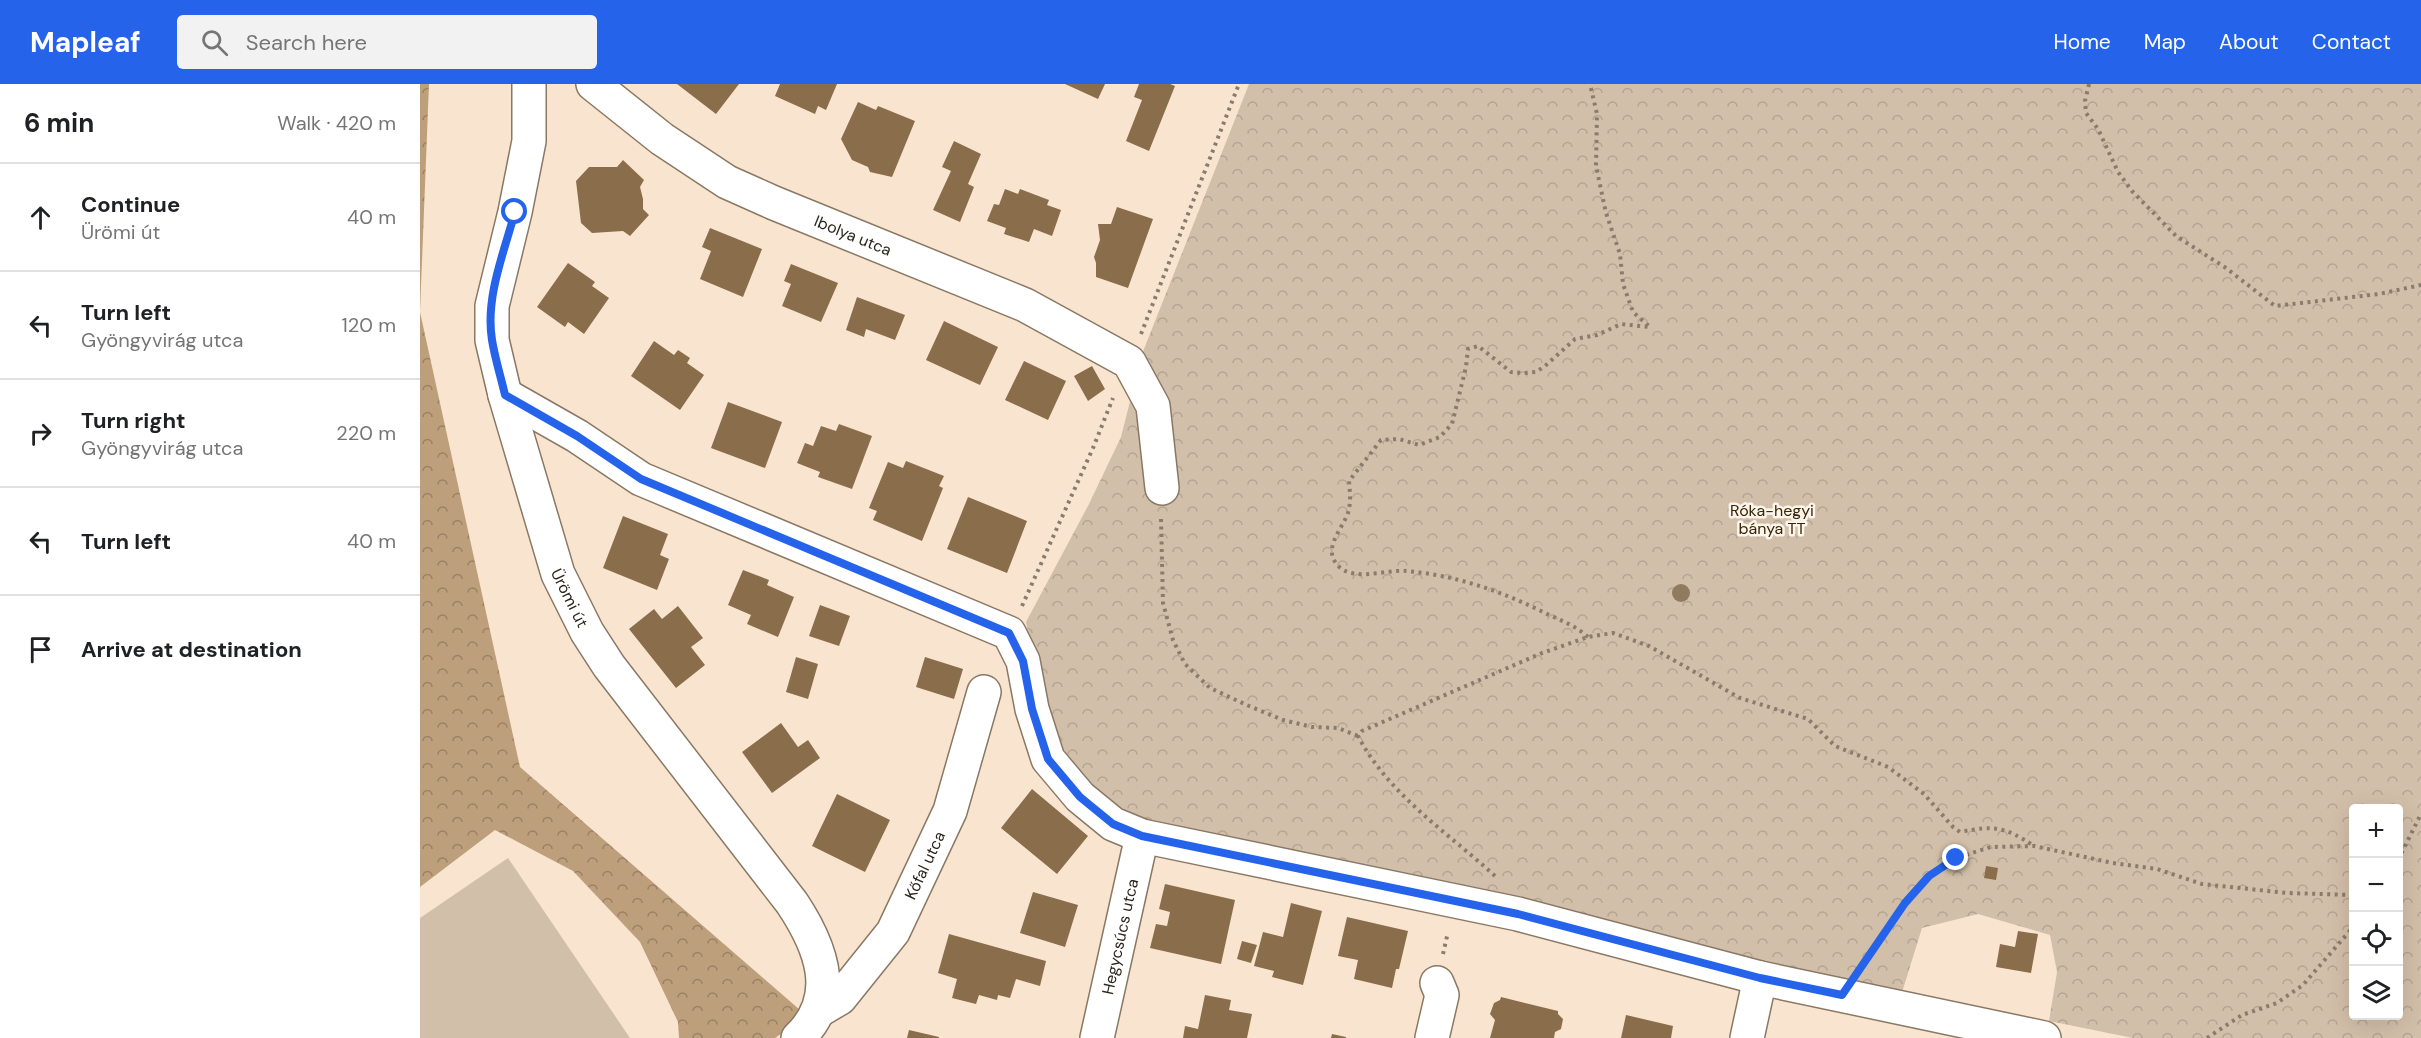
<!DOCTYPE html>
<html lang="en">
<head>
<meta charset="utf-8">
<style>
	body { margin:0; font-family:"DM Sans",sans-serif; background:#f2f2f2; color:#202124 }
	.controls { position:absolute; right:18px; bottom:18px; display:grid; overflow:hidden; border-radius:6px; box-shadow:0 6px 24px #0002 }
	.controls button { width:54px; height:54px; display:grid; place-items:center; padding:0; border:0; border-bottom:2px solid #e0e0e0; background:#fff; color:#202124; font:30px sans-serif }
	.stop { position:absolute; width:18px; height:18px; margin:-14px; border:4px solid #2563eb; border-radius:50%; background:#fff }
	.stop.end { background:#2563eb; border-color:#fff; box-shadow:0 2px 6px #0008 }
	.list { margin:0; padding:0; list-style:none }
	h2 { display:flex; justify-content:space-between; align-items:center; height:78px; margin:0; padding:0 24px; font-size:26px }
	h2 small { font-size:20px; font-weight:400; color:#757577 }
	.list li { display:grid; grid-template-columns:39px 1fr auto; gap:18px; align-items:center; box-sizing:border-box; height:108px; padding:0 24px; border-top:2px solid #e0e0e0 }
	.list b { display:block; font-size:22px; white-space:nowrap }
	.list p { margin:0; font-size:20px; white-space:nowrap; color:#757577 }
	.list em { font-size:20px; font-style:normal; color:#757577 }
	.icon { flex:none; width:33px; height:33px; fill:none; stroke:currentColor; stroke-width:2; stroke-linecap:round; stroke-linejoin:round }
	.map { position:relative; flex:none; width:2001px; height:954px; overflow:hidden }
	header { display:flex; align-items:center; gap:36px; box-sizing:border-box; height:84px; padding:0 30px; background:#2563eb; color:#fff }
	header strong { font-size:28px }
	nav { display:flex; gap:33px; margin-inline-start:auto; font-size:21px }
	.search { width:420px; height:54px; background:#f2f2f2; display:flex; align-items:center; gap:15px; box-sizing:border-box; padding:0 21px; border-radius:6px; color:#757577; font-size:22px }
	main { display:flex }
	aside { flex:1; background:#fff }
	.map>svg:first-child { display:block }
</style>
</head>
<body>
<header>
<strong>Mapleaf</strong>
<div class="search"><svg class="icon" aria-label="search" viewBox="0 0 24 24"><circle cx="10" cy="10" r="6"/><path d="M15 15l6 6"/></svg>Search here</div>
<nav><a>Home</a><a>Map</a><a>About</a><a>Contact</a></nav>
</header>
<main>
<aside>
<h2>6 min<small>Walk · 420 m</small></h2>
<ul class="list">
<li><svg class="icon" aria-label="ahead" viewBox="0 0 24 24"><path d="M12 20V5M6 11l6-6 6 6"/></svg><div><b>Continue</b><p>Ürömi út</p></div><em>40 m</em></li>
<li><svg class="icon" aria-label="left" viewBox="0 0 24 24"><path d="M17 20v-9H6M10 6l-5 5 5 5"/></svg><div><b>Turn left</b><p>Gyöngyvirág utca</p></div><em>120 m</em></li>
<li><svg class="icon" aria-label="right" viewBox="0 0 24 24"><path d="M7 20v-9h11M14 6l5 5-5 5"/></svg><div><b>Turn right</b><p>Gyöngyvirág utca</p></div><em>220 m</em></li>
<li><svg class="icon" aria-label="left" viewBox="0 0 24 24"><path d="M17 20v-9H6M10 6l-5 5 5 5"/></svg><div><b>Turn left</b></div><em>40 m</em></li>
<li><svg class="icon" aria-label="arrive" viewBox="0 0 24 24"><path d="M6 21V4h12l-3 4 3 4H6"/></svg><div><b>Arrive at destination</b></div></li>
</ul>
</aside>
<div class="map">
<svg width="2001" height="954" viewBox="0 0 2001 954">
	<defs>
		<pattern id="forest-crowns" width="20" height="18" patternUnits="userSpaceOnUse" patternTransform="scale(1.5)"><rect width="20" height="18" fill="#bd9f7b"/><path d="M2 6a3 3 0 1 1 6 0M12 15a3 3 0 1 1 6 0" fill="none" stroke="#9a8164"/></pattern>
		<pattern id="park-crowns" width="20" height="18" patternUnits="userSpaceOnUse" patternTransform="scale(1.5)"><rect width="20" height="18" fill="#d2bfa9"/><path d="M2 6a3 3 0 1 1 6 0M12 15a3 3 0 1 1 6 0" fill="none" stroke="#b4a491"/></pattern>
	</defs>
	<rect width="100%" height="100%" fill="#f9e5cf"/>
	<path fill="url(#forest-crowns)" d="M0,0H9L0,228L100,683L387,932L355,954H259L258,938L220,858L153,787L75,746L0,803Z"/>
	<path fill="url(#park-crowns)" fill-rule="evenodd" d="M829,0H2001V954H1713L1629,937L1637,888L1630,851L1558,830L1502,844L1479,918L726,737L674,709L634,652L621,610L606,538L669,420L701,353L722,270ZM1934,724H1978V932H1934Z"/>
	<path fill="#d2bfa9" d="M88,774L210,954H0V834Z"/>
	<path fill="#8a6d4a" d="M257,0H319L296,30Z
		M360,0H417L406,26L398,22L395,30L355,12Z
		M645,0H685L678,15Z
		M719,0H750L755,2L729,67L706,57L722,16L714,13Z
		M438,18L456,26L458,22L495,37L472,93L450,88L448,83L432,76L421,55Z
		M534,57L561,70L548,100L554,103L540,138L513,126L531,87L522,83Z
		M203,76L224,96L220,103L223,115V125L229,131L210,152L203,147L172,149L161,139L156,97L169,83H197Z
		M585,105L598,110L600,105L629,116L627,121L641,126L632,152L614,145L609,158L584,150L586,144L567,137L574,120L579,121Z
		M697,123L733,135L708,204L676,193V179L674,173L680,156L678,140H691Z
		M290,144L342,165L323,213L280,195L291,167L282,163Z
		M148,179L175,198L172,202L189,214L164,250L148,238L145,243L117,223Z
		M371,180L418,199L401,238L362,222L371,200L364,197Z
		M437,213L485,231L475,256L446,245L444,253L426,246Z
		M524,237L578,263L560,301L506,276Z
		M234,257L254,271L258,266L270,274L267,279L284,291L260,326L211,292Z
		M604,277L646,297L628,336L585,316Z
		M672,282L685,305L668,317L654,292Z
		M308,318L362,338L345,384L291,364Z
		M419,340L452,352L432,405L398,393L400,388L377,379L385,359L393,362L401,342L416,347Z
		M486,377L524,392L519,402L523,404L502,457L453,436L457,427L449,424L468,378L483,384Z
		M548,413L607,437L587,489L527,465Z
		M203,432L248,450L240,471L249,475L237,506L183,484Z
		M323,486L349,496L347,501L374,513L358,553L327,540L331,531L308,521Z
		M400,521L430,532L419,562L389,552Z
		M258,522L283,554L271,563L285,581L256,604L209,545L234,525L242,535Z
		M376,573L398,580L388,615L366,608Z
		M505,573L543,585L534,615L496,603Z
		M361,639L378,663L388,656L400,674L352,709L322,668Z
		M612,705L668,752L637,790L581,744Z
		M417,710L470,736L445,788L392,762Z
		M1566,782L1578,784L1576,796L1564,794Z
		M745,800L815,816L801,880L730,864L736,840L747,842L750,828L739,825Z
		M613,808L658,821L645,863L600,849Z
		M871,819L902,827L883,901L852,893L854,887L834,882L843,848L863,853Z
		M927,833L988,847L979,885H976L972,904L934,895L938,876L918,872Z
		M1598,847L1618,850L1611,889L1576,883L1580,860L1595,863Z
		M529,850L626,877L620,902L596,895L590,914L578,911L577,916L559,911L556,920L532,914L537,895L518,889Z
		M822,857L837,861L831,879L817,875Z
		M785,911L811,916L809,926L832,930L827,954H763L765,942L778,945Z
		M1081,913L1138,927V930L1143,935L1141,945L1135,948L1134,954H1070L1075,936L1070,930L1074,919L1080,916Z
		M1206,931L1253,942L1251,954H1201Z
		M489,946L519,953V954H487Z
		M912,950L926,953V954H911Z"/>
	<g fill="none" stroke-linecap="round" stroke-linejoin="round">
		<g stroke="#897864" stroke-width="36">
			<g id="minor">
				<path id="s1" d="M109,0V57L95,128L72,222V256L85,311L138,490L167,548L189,582L372,819C400,861 422,913 378,954"/>
				<path id="s2" d="M173,0L242,55L307,98L354,119L605,221L709,278L733,322L742,404"/>
				<path d="M85,311L157,352L221,395L589,549L603,577L612,625L628,675L660,713L693,740L722,752L1098,830L1340,894L1624,954"/>
				<path id="s3" d="M398,927L420,914L473,848L530,727L564,608"/>
				<path id="s4" d="M677,954L722,752"/>
				<path d="M1012,954L1022,911L1017,899"/>
				<path d="M1327,954L1340,894"/>
			</g>
		</g>
		<path stroke="#897c6d" stroke-width="4" stroke-dasharray="3 4.5" stroke-linecap="butt" d="M1669,0L1665,17L1666,29L1678,45L1698,88L1712,107L1756,152L1806,184L1855,222L1959,210L2001,201
			M721,250L819,0
			M741,435L743,519L753,556L765,580L790,604L829,622L863,636L892,643L918,644L938,652
			M602,522L673,364L693,314
			M1168,553C1157,543 1143,537 1129,531C1084,508 1036,491 986,487C964,485 927,501 914,476C906,461 923,443 928,429C931,419 930,408 929,397L961,356L979,355L999,361L1020,353L1032,340L1046,283L1048,265L1058,262L1091,288L1104,289L1116,288L1125,282L1155,255L1177,251L1201,240L1230,243L1213,228L1203,200L1200,170L1186,129L1176,82L1177,30L1170,0
			M1978,776L2001,730
			M1075,792C1027,748 969,711 938,652L942,647L1122,569L1168,553L1193,549L1229,562L1320,614L1388,635L1415,662L1468,683L1504,710L1533,743L1540,748C1575,741 1585,743 1614,762
			M1023,870L1028,848
			M1441,884L1486,819L1509,792L1536,774L1571,763L1614,762L1693,779L1737,785L1782,800L1867,809L1934,811
			M1787,954L1822,931L1857,919L1883,901L1934,842"/>
		<use href="#minor" stroke="#fff" stroke-width="33"/>
	</g>
	<circle fill="#907b60" cx="1261" cy="509" r="9"/>
	<g fill="none" stroke-linecap="round" stroke-linejoin="round">
		<path stroke="#2563eb" stroke-width="8" d="M95,128C84,168 65,214 72,256C75,275 81,293 85,311L157,352L221,395L589,549L603,577L612,625L628,675L660,713L693,740L722,752L1098,830L1340,894L1422,911L1485,819L1509,792L1536,774"/>
	</g>
	<g text-anchor="middle" dominant-baseline="central" stroke-width="5" stroke-linejoin="round" paint-order="stroke">
		<g font-size="16" fill="#2b241c" stroke="#fcf5ec">
			<text stroke="none"><textPath href="#s2" startOffset="303">Ibolya utca</textPath></text>
			<text stroke="none"><textPath href="#s1" startOffset="530">Ürömi út</textPath></text>
			<text stroke="none"><textPath href="#s3" startOffset="184">Kőfal utca</textPath></text>
			<text stroke="none"><textPath href="#s4" startOffset="104">Hegycsúcs utca</textPath></text>
		</g>
		<g font-size="16" fill="#3a2405" stroke="#fcf5ec">
			<text x="1352" y="426">Róka-hegyi<tspan x="1352" dy="18">bánya TT</tspan></text>
		</g>
	</g>
</svg>
<div class="controls">
<button>+</button>
<button>−</button>
<button><svg class="icon" aria-label="locate" viewBox="0 0 24 24"><circle cx="12" cy="12" r="6"/><path d="M12 2v4M12 18v4M2 12h4M18 12h4"/></svg></button>
<button><svg class="icon" aria-label="layers" viewBox="0 0 24 24"><path d="M12 4l9 5-9 5-9-5zM3 14l9 5 9-5"/></svg></button>
</div>
<div class="stop" style="left:95px;top:128px"></div>
<div class="stop end" style="left:1536px;top:774px"></div>
</div>
</main>
</body>
</html>
